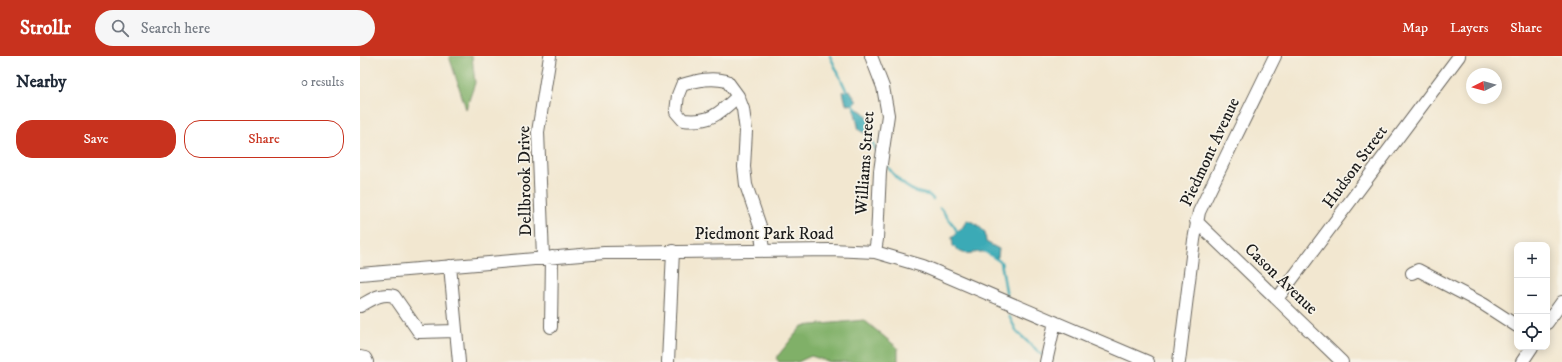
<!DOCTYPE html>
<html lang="en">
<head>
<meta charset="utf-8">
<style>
	body { margin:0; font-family:"IM FELL DW Pica",serif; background:#f6f6f7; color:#1f2937 }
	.controls { position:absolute; right:12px; bottom:12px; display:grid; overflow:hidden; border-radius:8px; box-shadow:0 2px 10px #0003 }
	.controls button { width:36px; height:36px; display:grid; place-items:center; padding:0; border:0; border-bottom:1px solid #e0e1e3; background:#fff; color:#1f2937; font:20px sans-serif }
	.compass { position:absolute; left:1106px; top:12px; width:36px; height:36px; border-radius:50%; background:#fff; box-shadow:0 2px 10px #0003; rotate:264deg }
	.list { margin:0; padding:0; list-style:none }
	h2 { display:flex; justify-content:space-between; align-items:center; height:52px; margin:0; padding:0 16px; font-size:17px }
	h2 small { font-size:13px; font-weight:400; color:#747a83 }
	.actions { display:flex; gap:8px; padding:12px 16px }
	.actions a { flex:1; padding:9px 0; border:1px solid #c8321e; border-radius:16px; text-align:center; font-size:14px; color:#c8321e }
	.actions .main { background:#c8321e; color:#fff }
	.icon { flex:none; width:22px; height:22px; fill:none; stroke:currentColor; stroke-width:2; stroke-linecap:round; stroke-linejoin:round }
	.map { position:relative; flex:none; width:1202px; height:306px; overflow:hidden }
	header { display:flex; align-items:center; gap:24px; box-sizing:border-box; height:56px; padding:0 20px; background:#c8321e; color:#fff }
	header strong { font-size:19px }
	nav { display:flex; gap:22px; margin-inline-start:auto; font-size:14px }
	.search { width:280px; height:36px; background:#f6f6f7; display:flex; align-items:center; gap:10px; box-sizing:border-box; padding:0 14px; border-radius:22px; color:#747a83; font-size:15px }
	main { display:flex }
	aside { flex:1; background:#fff }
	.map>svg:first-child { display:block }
</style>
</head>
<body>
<header>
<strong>Strollr</strong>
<div class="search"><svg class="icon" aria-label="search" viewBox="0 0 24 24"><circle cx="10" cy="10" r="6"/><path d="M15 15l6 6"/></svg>Search here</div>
<nav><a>Map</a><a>Layers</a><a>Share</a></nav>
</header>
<main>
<aside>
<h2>Nearby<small>0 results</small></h2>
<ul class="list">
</ul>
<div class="actions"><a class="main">Save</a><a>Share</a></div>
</aside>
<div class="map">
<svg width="1202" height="306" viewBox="0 0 1202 306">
	<rect width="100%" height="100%" fill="#f7f3e8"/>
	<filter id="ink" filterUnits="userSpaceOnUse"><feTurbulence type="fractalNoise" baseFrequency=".025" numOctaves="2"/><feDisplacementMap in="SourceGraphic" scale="8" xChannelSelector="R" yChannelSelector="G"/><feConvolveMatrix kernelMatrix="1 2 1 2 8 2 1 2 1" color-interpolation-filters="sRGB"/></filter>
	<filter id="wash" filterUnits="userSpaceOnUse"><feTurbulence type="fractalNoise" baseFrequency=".012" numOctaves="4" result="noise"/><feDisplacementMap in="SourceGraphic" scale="16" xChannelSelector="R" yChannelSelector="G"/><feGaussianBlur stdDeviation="0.9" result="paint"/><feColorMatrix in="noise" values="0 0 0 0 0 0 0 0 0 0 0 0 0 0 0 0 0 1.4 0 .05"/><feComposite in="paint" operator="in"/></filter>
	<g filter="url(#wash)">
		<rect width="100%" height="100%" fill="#f2e7d0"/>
		<path fill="#80b068" stroke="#4e6642" d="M89,0H112L115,27L106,53Z
			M504,264L538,292V306H470L451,300L438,306H419L416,302L442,270Z"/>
		<path fill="#3aaab6" stroke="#2b6369" d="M490,34L497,46L490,49L486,48L483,36Z
			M494,53C505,53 509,61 511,72L504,77L499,74Z
			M607,164L615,167L625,176L626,186L639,193L638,201L636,202C631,200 626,195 621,196C609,197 604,201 593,190L592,181L602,172Z"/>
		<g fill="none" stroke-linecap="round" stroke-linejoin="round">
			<path stroke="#3aaab6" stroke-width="2.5" d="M470,0L488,38
				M492,46L497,55
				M506,72L516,94
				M526,108C536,124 550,137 569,139L573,143
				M580,152L594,170L599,179
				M624,195L641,206L647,241
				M649,260L657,276L682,299"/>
		</g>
	</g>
	<g filter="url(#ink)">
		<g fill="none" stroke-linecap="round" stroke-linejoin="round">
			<g stroke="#67635b" stroke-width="14">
				<path id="minor" d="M511,0L523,31L528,59L520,115L517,183L515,196
					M378,40C359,58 350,67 323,64L316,56L318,39L322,29C338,24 351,21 367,25L378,40L383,53L386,75L384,111L386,129L400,170L403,194
					M836,165L982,306
					M183,201L178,76L190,0
					M90,210L99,306
					M1052,217L1058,214L1123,248L1157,270
					M0,218L244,197L471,194L515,196L563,210L788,306
					M917,243L1099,0
					M0,250C11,244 21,236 34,240L59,276L96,275
					M1187,267L1202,246
					M191,271L192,201
					M0,301L5,302L7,306
					M308,306L313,195
					M686,306L695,266
					M819,306L834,184L839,156L915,0
					M1162,306L1172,291"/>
			</g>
			<use href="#minor" stroke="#fff" stroke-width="12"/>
		</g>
	</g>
	<g text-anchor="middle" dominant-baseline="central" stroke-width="3.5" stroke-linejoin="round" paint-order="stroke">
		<g font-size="17" fill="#1c1c1c" stroke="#f7f3e8">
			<text transform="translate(850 96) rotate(-65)">Piedmont Avenue</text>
			<text transform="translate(505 107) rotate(-86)">Williams Street</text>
			<text transform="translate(995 111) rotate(-54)">Hudson Street</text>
			<text transform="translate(165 125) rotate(-91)">Dellbrook Drive</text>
			<text x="404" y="178">Piedmont Park Road</text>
			<text transform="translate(921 223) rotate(44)">Cason Avenue</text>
		</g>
	</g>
</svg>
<div class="controls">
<button>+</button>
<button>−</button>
<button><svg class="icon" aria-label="locate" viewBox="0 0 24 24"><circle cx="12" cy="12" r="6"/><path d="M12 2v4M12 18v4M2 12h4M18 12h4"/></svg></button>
</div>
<svg class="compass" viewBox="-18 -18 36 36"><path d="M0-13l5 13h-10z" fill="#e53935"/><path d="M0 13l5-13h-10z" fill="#747a83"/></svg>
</div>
</main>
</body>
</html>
